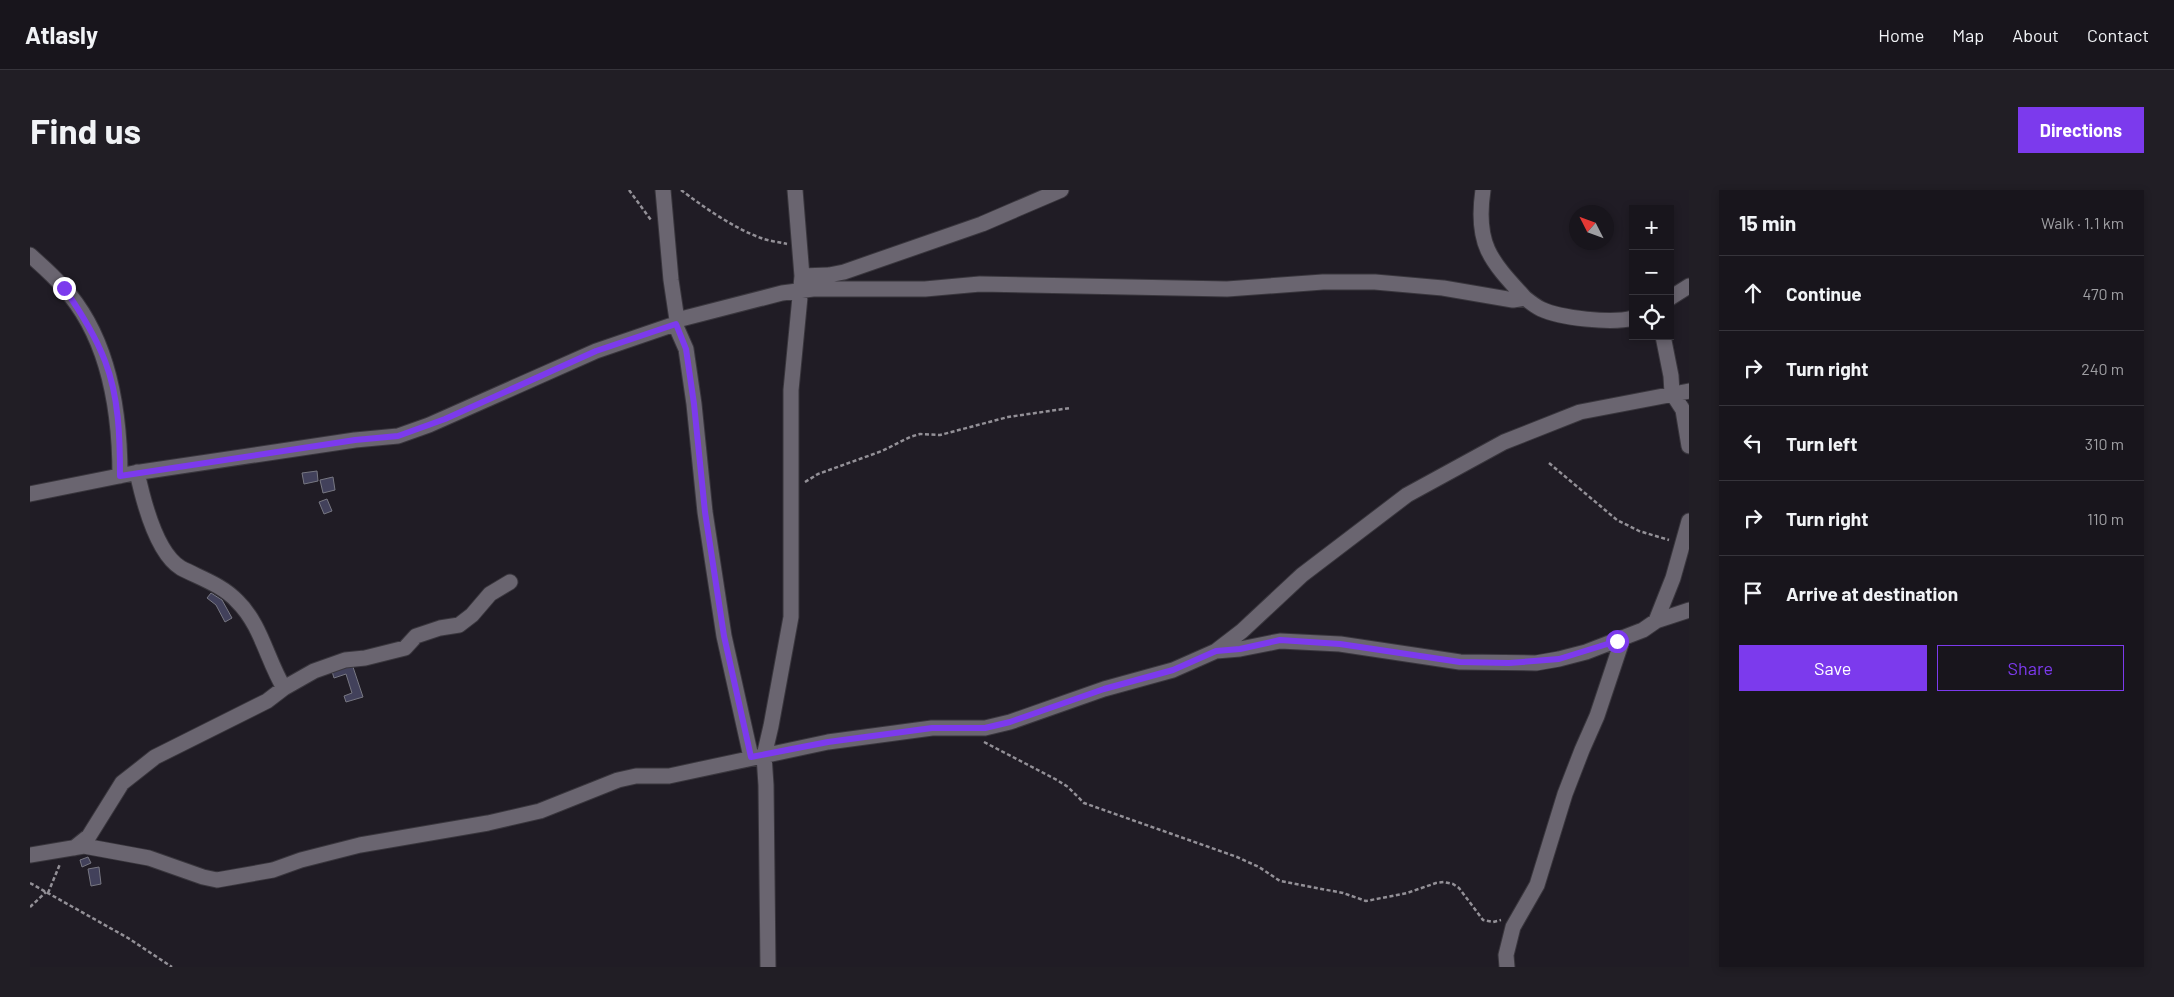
<!DOCTYPE html>
<html lang="en">
<head>
<meta charset="utf-8">
<style>
	body { margin:0; font-family:Barlow,sans-serif; background:#211e25; color:#f1f3f6 }
	.controls { position:absolute; right:15px; top:15px; display:grid; overflow:hidden; border-radius:0px; box-shadow:0 2px 8px #0003 }
	.controls button { width:45px; height:45px; display:grid; place-items:center; padding:0; border:0; border-bottom:1px solid #36343b; background:#18151c; color:#f1f3f6; font:25px sans-serif }
	.compass { position:absolute; left:1539px; top:15px; width:45px; height:45px; border-radius:50%; background:#18151c; box-shadow:0 2px 8px #0003; rotate:312deg }
	.stop { position:absolute; width:15px; height:15px; margin:-11px; border:4px solid #7c3aed; border-radius:50%; background:#fff }
	.stop.end { background:#7c3aed; border-color:#fff; box-shadow:0 1px 5px #0008 }
	.list { margin:0; padding:0; list-style:none }
	h2 { display:flex; justify-content:space-between; align-items:center; height:65px; margin:0; padding:0 20px; font-size:21px }
	h2 small { font-size:16px; font-weight:400; color:#9f9fa3 }
	.list li { display:grid; grid-template-columns:32px 1fr auto; gap:15px; align-items:center; box-sizing:border-box; height:75px; padding:0 20px; border-top:1px solid #36343b }
	.list b { display:block; font-size:19px; white-space:nowrap }
	.list em { font-size:16px; font-style:normal; color:#9f9fa3 }
	.actions { display:flex; gap:10px; padding:15px 20px }
	.actions a { flex:1; padding:11px 0; border:1px solid #7c3aed; border-radius:0px; text-align:center; font-size:18px; color:#7c3aed }
	.actions .main { background:#7c3aed; color:#fff }
	.icon { flex:none; width:28px; height:28px; fill:none; stroke:currentColor; stroke-width:2; stroke-linecap:round; stroke-linejoin:round }
	.map { position:relative; flex:none; width:1659px; height:777px; overflow:hidden; border-radius:0px }
	header { display:flex; align-items:center; gap:30px; box-sizing:border-box; height:70px; padding:0 25px; background:#18151c; border-bottom:1px solid #36343b }
	header strong { font-size:24px }
	nav { display:flex; gap:28px; margin-inline-start:auto; font-size:18px }
	.intro { display:flex; align-items:center; justify-content:space-between; box-sizing:border-box; height:120px; padding:0 30px }
	h1 { margin:0; font-size:35px }
	.button { padding:12px 22px; border-radius:0px; background:#7c3aed; color:#fff; font-size:18px; font-weight:700 }
	main { display:flex; gap:30px; padding:0 30px }
	aside { flex:1; background:#18151c; border-radius:0px; box-shadow:0 2px 8px #0003 }
	.map>svg:first-child { display:block }
</style>
</head>
<body>
<header>
<strong>Atlasly</strong>
<nav><a>Home</a><a>Map</a><a>About</a><a>Contact</a></nav>
</header>
<div class="intro"><h1>Find us</h1><a class="button">Directions</a></div>
<main>
<div class="map">
<svg width="1659" height="777" viewBox="0 0 1659 777">
	<rect width="100%" height="100%" fill="#201c25"/>
	<path fill="#42415b" stroke="#777782" d="M287,281L288,291L274,294L272,283Z
		M303,287L305,300L293,303L290,290Z
		M297,309L302,321L294,324L289,312Z
		M181,403L192,410L202,428L195,432L186,415L177,408Z
		M321,471L333,507L316,512L314,506L322,503L316,484L304,488L301,478Z
		M58,667L61,673L52,677L50,670Z
		M69,677L71,694L61,696L58,679Z"/>
	<g fill="none" stroke-linecap="round" stroke-linejoin="round">
		<g stroke="#39363d" stroke-width="17">
			<path id="minor" d="M633,0L641,90L647,130
				M1453,0C1445,54 1460,70 1495,108
				M0,65C11,75 23,85 33,97C79,147 90,221 90,286
				M772,86L799,85L814,82L952,34L1031,0
				M1640,108L1659,96
				M645,134L656,159L664,214L675,322L694,446L721,567
				M1633,146L1641,186L1642,203L1653,220L1659,256
				M107,282C113,310 126,363 151,378C170,388 192,395 207,411C231,434 237,470 254,498
				M0,304L104,283L325,250L368,246L399,235L566,161L645,134L647,130L752,103L783,99H895L950,94L1197,99L1293,92H1345L1413,98L1483,110L1495,108C1500,112 1505,116 1511,119C1530,128 1582,134 1603,128
				M1626,431L1643,388L1659,331
				M1186,461L1210,459L1250,451L1310,454L1430,472L1506,473L1529,469L1556,462L1613,440L1626,431L1659,420
				M44,658L59,646L92,593L125,567L237,511L254,498L284,481L315,470L335,468L375,458L386,446L410,438L429,435L442,425L460,404L480,392
				M0,665L54,656L119,668L173,687L187,690L243,680L271,670L330,655L458,633L510,621L588,590L606,586H639L798,552L902,538H955L980,532L1074,499L1143,480L1186,461L1212,441L1272,385L1377,305L1474,252L1550,222L1659,201
				M738,777L736,595L734,566L741,536L761,427V200L772,86L765,0
				M1477,777L1476,765L1483,737L1507,695L1535,604L1552,560L1567,526L1593,448"/>
		</g>
		<path stroke="#939097" stroke-width="2.5" stroke-dasharray="4 2.5" stroke-linecap="butt" d="M599,0L621,30
			M651,0C672,16 705,39 731,48C739,51 748,52 757,54
			M1519,273L1587,330L1609,341L1639,350
			M775,292L788,284L852,261L880,247L890,244L910,245L978,227L1040,218
			M954,552L1027,590L1038,597L1054,613L1207,667L1229,677L1250,691L1313,703L1336,711L1377,703L1406,693L1414,692L1423,694L1429,698L1453,730L1463,732L1471,730
			M0,693L98,748L142,777
			M18,703L30,674
			M0,717L16,702"/>
		<use href="#minor" stroke="#6a6570" stroke-width="15"/>
	</g>
	<g fill="none" stroke-linecap="round" stroke-linejoin="round">
		<path stroke="#7c3aed" stroke-width="6" d="M34,98C50,121 65,145 75,171C89,207 90,248 90,286L325,250L368,246L415,229L566,161L646,134L656,159L664,214L675,322L694,446L721,567L798,552L902,538H955L980,532L1074,499L1143,480L1186,461L1210,459L1250,450L1310,454L1430,472L1479,473L1529,469L1587,451"/>
	</g>
</svg>
<div class="controls">
<button>+</button>
<button>−</button>
<button><svg class="icon" aria-label="locate" viewBox="0 0 24 24"><circle cx="12" cy="12" r="6"/><path d="M12 2v4M12 18v4M2 12h4M18 12h4"/></svg></button>
</div>
<svg class="compass" viewBox="-18 -18 36 36"><path d="M0-13l5 13h-10z" fill="#e53935"/><path d="M0 13l5-13h-10z" fill="#9f9fa3"/></svg>
<div class="stop" style="left:1587px;top:451px"></div>
<div class="stop end" style="left:34px;top:98px"></div>
</div>
<aside>
<h2>15 min<small>Walk · 1.1 km</small></h2>
<ul class="list">
<li><svg class="icon" aria-label="ahead" viewBox="0 0 24 24"><path d="M12 20V5M6 11l6-6 6 6"/></svg><div><b>Continue</b></div><em>470 m</em></li>
<li><svg class="icon" aria-label="right" viewBox="0 0 24 24"><path d="M7 20v-9h11M14 6l5 5-5 5"/></svg><div><b>Turn right</b></div><em>240 m</em></li>
<li><svg class="icon" aria-label="left" viewBox="0 0 24 24"><path d="M17 20v-9H6M10 6l-5 5 5 5"/></svg><div><b>Turn left</b></div><em>310 m</em></li>
<li><svg class="icon" aria-label="right" viewBox="0 0 24 24"><path d="M7 20v-9h11M14 6l5 5-5 5"/></svg><div><b>Turn right</b></div><em>110 m</em></li>
<li><svg class="icon" aria-label="arrive" viewBox="0 0 24 24"><path d="M6 21V4h12l-3 4 3 4H6"/></svg><div><b>Arrive at destination</b></div></li>
</ul>
<div class="actions"><a class="main">Save</a><a>Share</a></div>
</aside>
</main>
</body>
</html>
